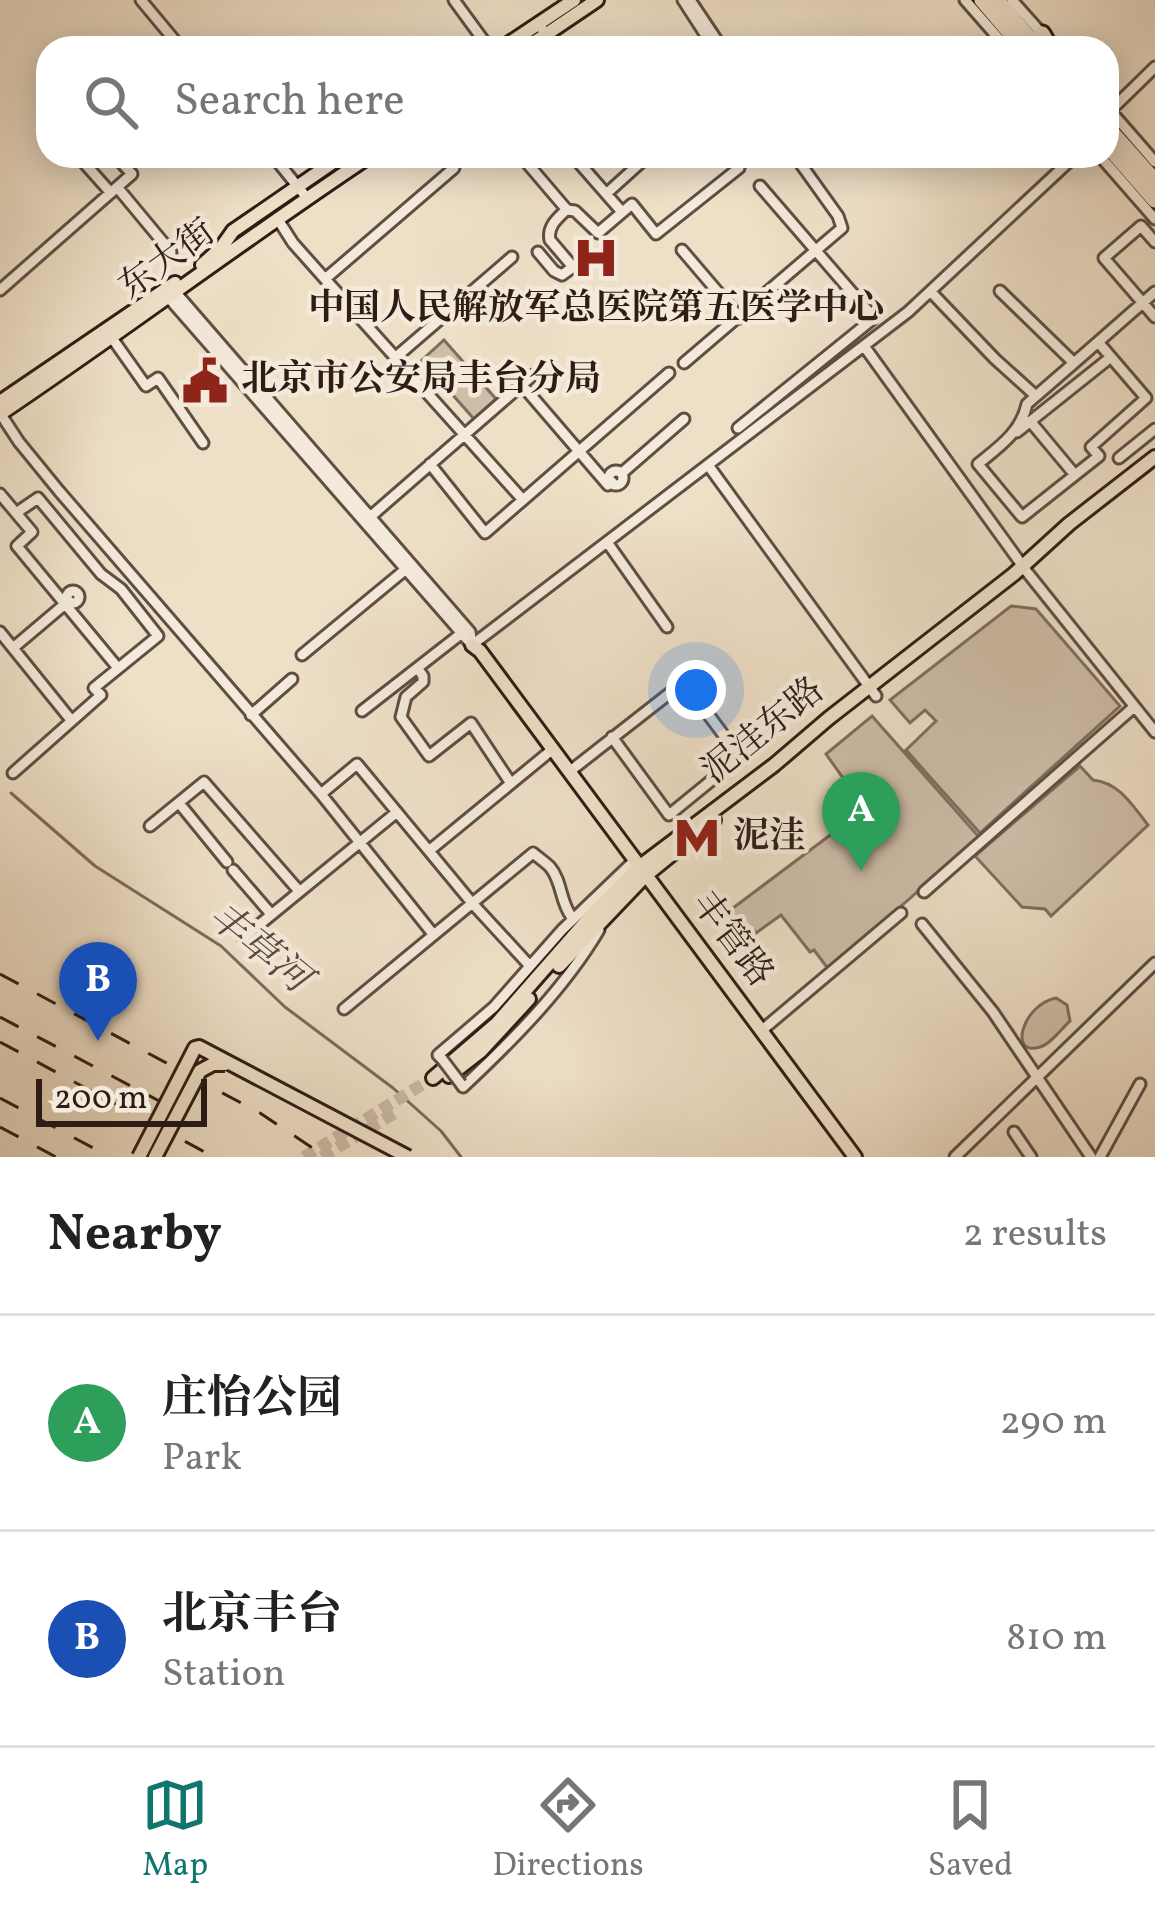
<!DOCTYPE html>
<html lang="en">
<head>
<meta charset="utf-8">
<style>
	body { margin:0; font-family:Vollkorn,"Noto Serif SC",serif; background:#f6f6f6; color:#222 }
	.scale { position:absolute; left:36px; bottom:30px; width:171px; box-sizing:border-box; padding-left:12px; border:6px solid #2f1d15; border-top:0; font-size:33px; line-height:42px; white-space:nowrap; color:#2f1d15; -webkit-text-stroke:9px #f4eadb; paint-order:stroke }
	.you { position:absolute; left:696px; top:690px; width:42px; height:42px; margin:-30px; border:9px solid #fff; border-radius:50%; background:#1a73e8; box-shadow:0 0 0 18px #1a73e833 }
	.badge { display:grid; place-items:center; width:78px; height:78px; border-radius:50%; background:#0f766e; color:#fff; font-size:39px; font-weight:700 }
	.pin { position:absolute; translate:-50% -99px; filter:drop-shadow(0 3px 6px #0008) }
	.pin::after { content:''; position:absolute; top:63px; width:42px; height:36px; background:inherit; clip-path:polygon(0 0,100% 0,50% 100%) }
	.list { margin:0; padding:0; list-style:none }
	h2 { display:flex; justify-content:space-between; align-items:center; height:156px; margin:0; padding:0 48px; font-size:51px }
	h2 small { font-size:39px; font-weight:400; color:#767676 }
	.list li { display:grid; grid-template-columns:78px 1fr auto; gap:36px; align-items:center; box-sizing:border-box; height:216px; padding:0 48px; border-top:3px solid #e0e0e0 }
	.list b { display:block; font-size:45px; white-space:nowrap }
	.list p { margin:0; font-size:39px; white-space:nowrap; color:#767676 }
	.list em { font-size:39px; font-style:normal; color:#767676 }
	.icon { flex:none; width:66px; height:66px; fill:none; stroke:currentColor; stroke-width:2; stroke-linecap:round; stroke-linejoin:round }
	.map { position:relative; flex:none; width:1155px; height:1157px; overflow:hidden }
	.search { position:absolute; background:#fff; box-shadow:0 6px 30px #0003; left:36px; right:36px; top:36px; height:132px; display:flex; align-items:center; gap:30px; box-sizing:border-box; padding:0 42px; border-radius:36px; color:#767676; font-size:45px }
	.sheet { height:588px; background:#fff }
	nav { display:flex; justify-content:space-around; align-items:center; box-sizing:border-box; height:168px; border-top:3px solid #e0e0e0; background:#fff; font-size:33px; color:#767676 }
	nav a { display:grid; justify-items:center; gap:6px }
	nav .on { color:#0f766e }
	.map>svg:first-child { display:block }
</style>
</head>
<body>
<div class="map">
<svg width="1155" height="1157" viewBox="0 0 1155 1157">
	<rect width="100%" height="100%" fill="#eedfc7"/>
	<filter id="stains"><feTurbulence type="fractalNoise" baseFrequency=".00167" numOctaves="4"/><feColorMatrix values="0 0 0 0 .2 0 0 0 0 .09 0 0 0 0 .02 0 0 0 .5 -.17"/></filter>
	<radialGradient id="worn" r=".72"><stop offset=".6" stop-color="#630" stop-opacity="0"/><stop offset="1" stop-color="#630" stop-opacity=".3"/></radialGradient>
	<path fill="#cebea9" stroke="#7e6e5f" stroke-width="3" d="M444,340L496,399L474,419L422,360Z
		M1011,606L1036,609L1120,706L980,833L906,750L936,721L925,710L910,723L890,700Z
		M872,716L979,837L829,970L814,950L810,952L781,915L756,933L754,930L744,937L725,914L865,809L826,754Z
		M1080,766L1093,780C1120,783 1132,805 1148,825L1051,916L1045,909L1022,907L975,856Z
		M1056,998L1067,1005L1070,1021C1062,1028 1051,1044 1040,1047C1008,1057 1022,1005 1056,998Z"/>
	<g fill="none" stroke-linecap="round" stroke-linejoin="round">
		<path stroke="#7b6a5b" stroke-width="3" d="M11,793L95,866L221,946L285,1007L393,1088L441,1131L461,1157"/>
		<path stroke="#c8b8a3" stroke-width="12" stroke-dasharray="12 6" stroke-linecap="butt" d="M304,1157L433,1078
			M322,1157L398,1111"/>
		<g stroke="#5f4e42" stroke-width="15">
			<path id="minor" d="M141,0L181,48
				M454,0L489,48
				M683,0L714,48
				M690,0L722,48
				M965,0L1007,48
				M1012,0L1044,36
				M538,24L558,48
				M1107,107L1155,162
				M1110,111L1155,67
				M46,119L48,121
				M78,156L111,193
				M273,156L307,198
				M521,156L567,210L575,211L598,233L632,204L656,234L739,168L729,156
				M573,156L622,212
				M1100,156L1155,219
				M117,187L171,252
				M606,194L648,156
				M277,218L293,243L325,279L523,500L669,373
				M1155,242L1141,226L1104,258L1155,317
				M682,250L740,318
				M538,252L554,271L562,275L573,267L550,240C547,226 558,218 567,209
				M325,279L454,168
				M0,290L132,174L115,156
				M1000,291L1074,363L1098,342
				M931,292L995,359L1036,396L1027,404C1021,432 999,447 978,464L1022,517L1099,456L1091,447L1146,398L1098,342L1155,292
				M176,293L470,632L472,645
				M167,296L472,645
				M112,338L146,386L158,378L203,443
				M864,346L1027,572L1155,732
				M396,357L512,257
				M684,363L842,228L838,216L795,156
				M522,385L608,485L612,482
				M1036,396L1074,363
				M0,413L19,442L59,491L321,794L433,934
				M1030,421L1075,475
				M738,428L874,318L760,186
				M1017,432L1111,357
				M1119,458L1155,429
				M430,464L485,533L523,500
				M708,465L876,696
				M609 478a7 7 0 1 1 14 0a7 7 0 1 1-14 0Z
				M622,473L684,419
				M0,494L16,513L38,498L101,574L121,589L158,636L94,688L101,695L13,773
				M370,517L533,375
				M607,542L667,627
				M67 597a6 6 0 1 1 12 0a6 6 0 1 1-12 0Z
				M69,601L65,604L118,668
				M0,632L71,720
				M472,645L908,312L1075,156
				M13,648L65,604L17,546L32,532L16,513
				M302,655L406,569
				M418,669L423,676V682L406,697L401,717L429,756L471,723L510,782
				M362,711L462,633
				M251,715L292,679
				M569,772L684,682L740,757L669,815L612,737
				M321,794L357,764L472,903L530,966
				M179,803L227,862
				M150,826L204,782L299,891
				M430,850L553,749
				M233,870L271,914
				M924,892L1134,707
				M922,924L993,1012L1091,1157
				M243,938L397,812
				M344,1009L533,853C539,858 545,862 550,867C562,881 560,901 571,916
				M761,1031L901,913
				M442,1059L438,1055L494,1007L562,930L634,861
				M461,1084L463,1087C513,1040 564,989 599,930
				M1014,1132L1031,1157
				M955,1157L1155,963
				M1100,1157L1140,1084"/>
		</g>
		<g stroke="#2f1d15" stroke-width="18">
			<path id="major" d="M502,48L574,0
				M526,48L597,0
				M202,265L221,248L233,231L342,156
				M0,402L175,283
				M0,414C125,330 245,239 370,156
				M472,645L480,651L855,1157
				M559,966L645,876L714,820
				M449,1076L481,1051L529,999
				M433,1078L497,1023L597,909L639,867L774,765L829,718L1014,574L1069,524L1155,457"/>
		</g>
		<g stroke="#2f1d15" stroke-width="21">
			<path id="highway" d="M982,0L1023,48
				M997,0L1038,48
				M1042,34L1050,48
				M1107,127L1155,181
				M1107,145L1155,200"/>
		</g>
		<use href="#minor" stroke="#f4eadb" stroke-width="9"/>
		<use href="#major" stroke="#eedfc7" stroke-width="12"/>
		<use href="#highway" stroke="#eedfc7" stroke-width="15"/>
		<path stroke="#2f1d15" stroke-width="3" stroke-dasharray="21 21" stroke-linecap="butt" d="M0,974L260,1113L326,1157
			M0,1017L163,1103
			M0,1042L214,1157
			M0,1098L110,1157
			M0,1127L56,1157"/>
		<g stroke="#5f4e42" stroke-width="15" stroke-linecap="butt">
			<path id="minor-bridge" d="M442,1059L461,1084"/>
		</g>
		<g stroke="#2f1d15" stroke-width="18" stroke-linecap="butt">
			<path id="major-bridge" d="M139,1157L195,1048L199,1047L408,1157
				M155,1157L200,1071L213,1064H225"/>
		</g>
		<use href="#minor-bridge" stroke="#f4eadb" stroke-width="9"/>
		<use href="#major-bridge" stroke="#eedfc7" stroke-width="12"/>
	</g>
	<defs>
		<g id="hospital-bare" transform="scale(3.6)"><path d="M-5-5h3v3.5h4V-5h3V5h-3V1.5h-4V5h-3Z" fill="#8f2418" stroke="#f4eadb" stroke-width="2.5" paint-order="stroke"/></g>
		<g id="civic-bare" transform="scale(3.6)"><path d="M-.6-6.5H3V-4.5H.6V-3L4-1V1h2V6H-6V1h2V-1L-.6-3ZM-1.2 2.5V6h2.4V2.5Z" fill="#8f2418" stroke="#f4eadb" stroke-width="2.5" paint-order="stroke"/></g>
		<g id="metro-bare" transform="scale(3.6)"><path d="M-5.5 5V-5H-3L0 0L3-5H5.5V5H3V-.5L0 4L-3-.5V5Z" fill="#8f2418" stroke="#f4eadb" stroke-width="2.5" paint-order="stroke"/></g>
	</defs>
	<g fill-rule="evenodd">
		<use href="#hospital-bare" x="596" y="258"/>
		<use href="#civic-bare" x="205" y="381"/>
		<use href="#metro-bare" x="697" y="838"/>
	</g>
	<g text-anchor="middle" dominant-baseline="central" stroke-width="9" stroke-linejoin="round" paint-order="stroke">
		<g font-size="36" fill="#2f1d15" stroke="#f4eadb">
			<text transform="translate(168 261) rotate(-36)">东大街</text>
			<text transform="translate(764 732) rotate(-39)">泥洼东路</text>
			<text transform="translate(731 940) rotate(53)">丰管路</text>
		</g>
		<g font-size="36" font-weight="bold" fill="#2f1d15" stroke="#f4eadb" text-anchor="start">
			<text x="596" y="310" text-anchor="middle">中国人民解放军总医院第五医学中心</text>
			<text x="241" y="381">北京市公安局丰台分局</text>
			<text x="733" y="838">泥洼</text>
		</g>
		<g font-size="39" font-style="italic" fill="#5b4a3e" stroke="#f4eadb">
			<text transform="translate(258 949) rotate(39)">丰草河</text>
		</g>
	</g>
	<rect width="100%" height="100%" filter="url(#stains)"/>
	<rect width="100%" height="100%" fill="url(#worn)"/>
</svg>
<div class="scale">200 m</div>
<div class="you"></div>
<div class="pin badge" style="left:861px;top:871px;background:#2e9e5b">A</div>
<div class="pin badge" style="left:98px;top:1041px;background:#1a4fb4">B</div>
<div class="search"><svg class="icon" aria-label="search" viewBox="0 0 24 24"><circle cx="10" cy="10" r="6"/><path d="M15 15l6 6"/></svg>Search here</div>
</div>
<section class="sheet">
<h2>Nearby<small>2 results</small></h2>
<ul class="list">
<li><span class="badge" style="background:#2e9e5b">A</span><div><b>庄怡公园</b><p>Park</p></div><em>290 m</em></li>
<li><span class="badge" style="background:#1a4fb4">B</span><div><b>北京丰台</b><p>Station</p></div><em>810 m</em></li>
</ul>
</section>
<nav>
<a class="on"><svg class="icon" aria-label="map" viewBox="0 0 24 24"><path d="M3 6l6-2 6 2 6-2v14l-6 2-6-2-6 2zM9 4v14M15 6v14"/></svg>Map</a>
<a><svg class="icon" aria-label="directions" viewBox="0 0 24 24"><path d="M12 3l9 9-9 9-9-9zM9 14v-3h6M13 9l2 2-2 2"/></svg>Directions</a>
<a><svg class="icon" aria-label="saved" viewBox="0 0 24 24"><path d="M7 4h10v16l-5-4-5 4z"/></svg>Saved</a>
</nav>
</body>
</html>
